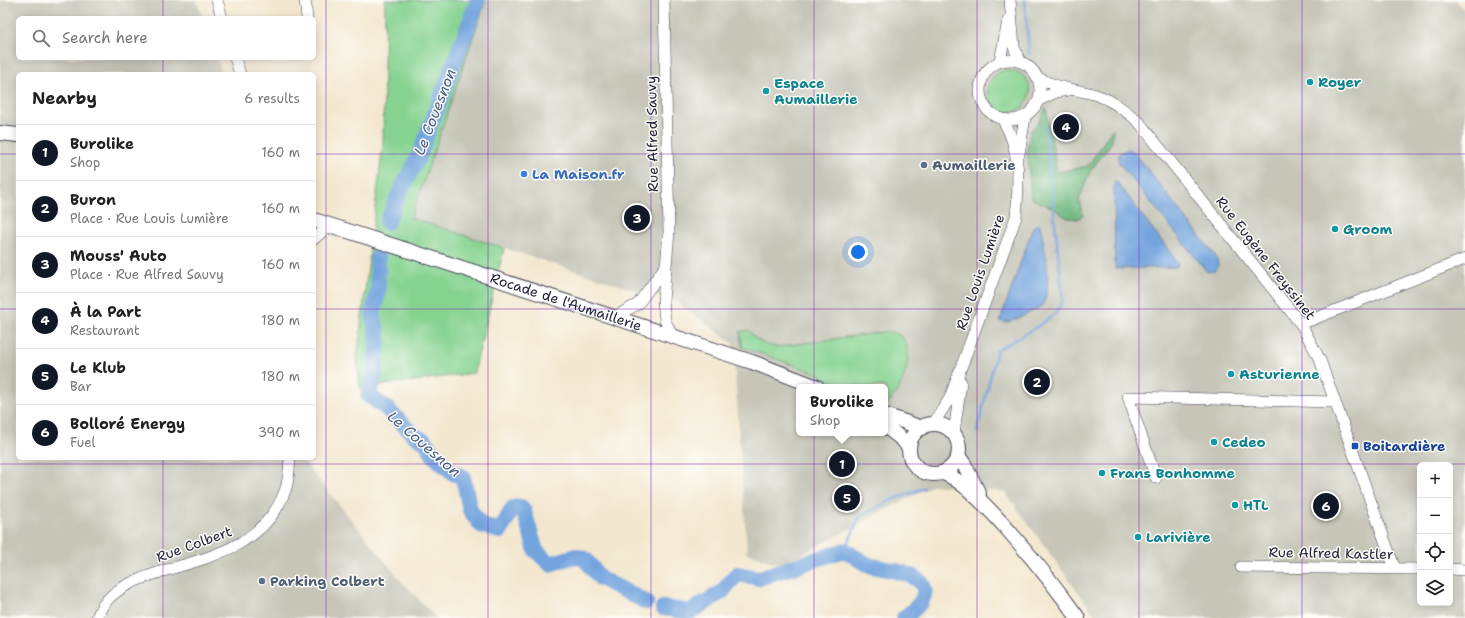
<!DOCTYPE html>
<html lang="en">
<head>
<meta charset="utf-8">
<style>
	body { margin:0; font-family:"Shantell Sans",sans-serif; background:#f6f6f6; color:#202124 }
	.controls { position:absolute; right:12px; bottom:12px; display:grid; overflow:hidden; border-radius:6px; box-shadow:0 2px 10px #0003 }
	.controls button { width:36px; height:36px; display:grid; place-items:center; padding:0; border:0; border-bottom:1px solid #e0e0e0; background:#fff; color:#202124; font:20px sans-serif }
	.you { position:absolute; left:858px; top:252px; width:14px; height:14px; margin:-10px; border:3px solid #fff; border-radius:50%; background:#1a73e8; box-shadow:0 0 0 6px #1a73e833 }
	.badge { display:grid; place-items:center; width:26px; height:26px; border-radius:50%; background:#111827; color:#fff; font-size:13px; font-weight:700 }
	.pin { position:absolute; translate:-50% -50%; border:2px solid #fff; box-shadow:0 1px 4px #0006 }
	.popup { position:absolute; left:796px; top:384px; width:92px; height:52px; box-sizing:border-box; display:grid; place-content:center; border-radius:6px; background:#fff; filter:drop-shadow(0 1px 3px #0005); font-size:13px; white-space:nowrap; color:#757577 }
	.popup b { font-size:15px; color:#202124 }
	.popup::after { content:''; position:absolute; left:50%; top:100%; margin-left:-8px; border:8px solid transparent; border-top-color:#fff }
	.list { margin:0; padding:0; list-style:none }
	h2 { display:flex; justify-content:space-between; align-items:center; height:52px; margin:0; padding:0 16px; font-size:17px }
	h2 small { font-size:13px; font-weight:400; color:#757577 }
	.list li { display:grid; grid-template-columns:26px 1fr auto; gap:12px; align-items:center; box-sizing:border-box; height:56px; padding:0 16px; border-top:1px solid #e0e0e0 }
	.list b { display:block; font-size:15px; white-space:nowrap }
	.list p { margin:0; font-size:13px; white-space:nowrap; color:#757577 }
	.list em { font-size:13px; font-style:normal; color:#757577 }
	.icon { flex:none; width:22px; height:22px; fill:none; stroke:currentColor; stroke-width:2; stroke-linecap:round; stroke-linejoin:round }
	.map { position:relative; flex:none; width:1465px; height:618px; overflow:hidden }
	.search { position:absolute; background:#fff; box-shadow:0 2px 10px #0003; left:16px; top:16px; width:300px; height:44px; display:flex; align-items:center; gap:10px; box-sizing:border-box; padding:0 14px; border-radius:6px; color:#757577; font-size:15px }
	.panel { position:absolute; background:#fff; box-shadow:0 2px 10px #0003; left:16px; top:72px; width:300px; height:388px; border-radius:6px }
	.map>svg:first-child { display:block }
</style>
</head>
<body>
<div class="map">
<svg width="1465" height="618" viewBox="0 0 1465 618">
	<rect width="100%" height="100%" fill="#fdfcf7"/>
	<filter id="ink" filterUnits="userSpaceOnUse"><feTurbulence type="fractalNoise" baseFrequency=".025" numOctaves="2"/><feDisplacementMap in="SourceGraphic" scale="8" xChannelSelector="R" yChannelSelector="G"/><feConvolveMatrix kernelMatrix="1 2 1 2 8 2 1 2 1" color-interpolation-filters="sRGB"/></filter>
	<filter id="wash" filterUnits="userSpaceOnUse"><feTurbulence type="fractalNoise" baseFrequency=".012" numOctaves="4" result="noise"/><feDisplacementMap in="SourceGraphic" scale="16" xChannelSelector="R" yChannelSelector="G"/><feGaussianBlur stdDeviation="0.9" result="paint"/><feColorMatrix in="noise" values="0 0 0 0 0 0 0 0 0 0 0 0 0 0 0 0 0 1.4 0 .05"/><feComposite in="paint" operator="in"/></filter>
	<g filter="url(#wash)">
		<rect width="100%" height="100%" fill="#f3e7cf"/>
		<path fill="#c6c5b8" fill-rule="evenodd" d="M0,0H196L203,18H18V58H217L222,74H18V458H301L399,578L436,618H0Z
			M486,0H1456L1465,11V618H1097L1005,492L933,485L782,565L747,553L733,343L672,299L638,291L411,218ZM799,387H885V433H799ZM1420,465H1450V603H1420Z"/>
		<path fill="#86d391" stroke="#547a66" d="M385,0H486L411,218L504,248L474,373L360,388L357,358L383,143Z
			M988 91a21 21 0 1 1 42 0a21 21 0 1 1-42 0Z
			M748,330C756,340 763,345 776,347L883,332C926,328 905,392 885,405V387H842L816,373L742,347L740,332Z"/>
		<path fill="#6cb57b" stroke="#476c5b" d="M1046,107L1057,172L1088,166L1113,128L1112,142L1090,172L1079,200L1083,215L1078,219L1067,218L1053,208L1031,199L1027,149L1031,130L1039,122Z"/>
		<path fill="#73a4de" stroke="#4a638c" d="M1128,149L1134,152L1217,258L1218,267L1214,271L1207,272L1204,268L1119,163L1118,156L1120,153Z
			M1117,182L1178,263L1177,267L1115,269L1114,183Z
			M1037,224L1040,225C1044,244 1054,289 1042,305C1037,310 1029,313 1023,316C1016,319 1007,324 1000,321L1033,227Z"/>
		<g fill="none" stroke-linecap="round" stroke-linejoin="round">
			<path stroke="#73a4de" stroke-width="2.5" d="M1025,0L1029,54
				M977,432L997,350L1034,329L1056,313L1063,300L1045,127
				M845,550L860,516L892,500L924,488"/>
			<path stroke="#73a4de" stroke-width="16" d="M387,222L399,194L419,156L478,0
				M378,257V291L373,314L378,337L374,379L368,395L386,408L415,436L425,441L434,456L453,473L463,477L470,510L481,525L500,531L513,508L520,507L524,511L536,551L550,564L575,556L585,559L600,578L646,602
				M663,608L690,612L722,592L737,574L759,578L845,550C853,555 863,564 872,566C886,570 936,573 922,600C918,607 910,613 904,618"/>
		</g>
	</g>
	<g filter="url(#ink)">
		<g fill="none" stroke-linecap="round" stroke-linejoin="round">
			<g stroke="#414051" stroke-width="12">
				<path id="minor" d="M217,0L222,18
					M305,0L307,18
					M664,0L669,232L663,301L665,320L672,336
					M1010,0L1014,47L1020,61
					M235,58L240,74
					M980 90a30 30 0 1 1 60 0a30 30 0 1 1-60 0Z
					M1000,61L1008,21
					M1039,78C1056,88 1074,89 1093,94C1111,99 1124,110 1138,121L1301,324L1320,360L1395,569
					M1039,100L1056,92L1068,90
					M1019,154L1025,117
					M314,239L324,230L333,227
					M614,317L638,304L665,267
					M1301,324L1465,259
					M933,424L950,398L1016,217C1019,184 1021,149 1003,120
					M954,433L961,382
					M1156,478L1128,397L1335,402
					M1241,567L1420,569
					M1450,569L1465,570
					M97,618C118,552 251,583 285,491C289,481 289,469 290,458"/>
			</g>
			<g stroke="#414051" stroke-width="16">
				<g id="major">
					<path d="M0,133L18,135"/>
					<path id="s1" d="M314,220L752,362L817,387"/>
					<path d="M885,415L922,428"/>
					<circle cx="934" cy="449" r="25"/>
					<path d="M885,426L903,440L909,448"/>
					<path d="M959,457L964,464L979,494"/>
					<path d="M943,473C976,483 1056,587 1078,618"/>
				</g>
			</g>
			<use href="#minor" stroke="#fff" stroke-width="11"/>
			<use href="#major" stroke="#fff" stroke-width="14"/>
		</g>
	</g>
	<path fill="none" stroke="#7b2cbf" stroke-width="1" stroke-opacity="0.55" d="M163,0V18M326,0V618M488,0V618M651,0V618M814,0V618M977,0V618M1139,0V618M1302,0V618M163,58V74M0,154H18M314,154H1465M0,309H18M314,309H1465M163,458V618M0,464H1465"/>
	<g fill="#0f9aa8" stroke="#fdfcf7" stroke-width="1.5">
		<circle cx="1310" cy="82" r="4"/>
		<circle cx="766" cy="91" r="4"/>
		<circle cx="1335" cy="229" r="4"/>
		<circle cx="1231" cy="374" r="4"/>
		<circle cx="1214" cy="442" r="4"/>
		<circle cx="1102" cy="473" r="4"/>
		<circle cx="1235" cy="505" r="4"/>
		<circle cx="1138" cy="537" r="4"/>
	</g>
	<g fill="#5c6f8a" stroke="#fdfcf7" stroke-width="1.5">
		<circle cx="924" cy="165" r="4"/>
		<circle cx="262" cy="581" r="4"/>
	</g>
	<circle fill="#3f7fe0" stroke="#fdfcf7" stroke-width="1.5" cx="524" cy="174" r="4"/>
	<rect fill="#1a4fb4" stroke="#fdfcf7" stroke-width="1.5" x="1351" y="442" width="8" height="8" rx="2"/>
	<g text-anchor="middle" dominant-baseline="central" stroke-width="3" stroke-linejoin="round" paint-order="stroke">
		<g font-size="14" font-weight="bold" fill="#0d838f" stroke="#fdfcf7" text-anchor="start">
			<text x="1318" y="82">Royer</text>
			<text x="774" y="83">Espace<tspan x="774" dy="16">Aumaillerie</tspan></text>
			<text x="1343" y="229">Groom</text>
			<text x="1239" y="374">Asturienne</text>
			<text x="1222" y="442">Cedeo</text>
			<text x="1110" y="473">Frans Bonhomme</text>
			<text x="1243" y="505">HTL</text>
			<text x="1146" y="537">Larivière</text>
		</g>
		<g font-size="14" fill="#22223b" stroke="#fdfcf7">
			<text transform="translate(652 134) rotate(-91)">Rue Alfred Sauvy</text>
			<text transform="translate(1266 258) rotate(52)">Rue Eugène Freyssinet</text>
			<text transform="translate(980 272) rotate(-71)">Rue Louis Lumière</text>
			<text stroke="none"><textPath href="#s1" startOffset="265">Rocade de l'Aumaillerie</textPath></text>
			<text transform="translate(194 544) rotate(-20)">Rue Colbert</text>
			<text transform="translate(1331 553) rotate(1)">Rue Alfred Kastler</text>
		</g>
		<g font-size="14" font-weight="bold" fill="#4e5e75" stroke="#fdfcf7" text-anchor="start">
			<text x="932" y="165">Aumaillerie</text>
			<text x="270" y="581">Parking Colbert</text>
		</g>
		<g font-size="14" font-weight="bold" fill="#366cbe" stroke="#fdfcf7" text-anchor="start">
			<text x="532" y="174">La Maison.fr</text>
		</g>
		<g font-size="14" font-weight="bold" fill="#164399" stroke="#fdfcf7" text-anchor="start">
			<text x="1363" y="446">Boitardière</text>
		</g>
		<g font-size="15" font-style="italic" fill="#465c84" stroke="#fdfcf7">
			<text transform="translate(435 112) rotate(-69)">Le Couesnon</text>
			<text transform="translate(424 444) rotate(41)">Le Couesnon</text>
		</g>
	</g>
</svg>
<div class="controls">
<button>+</button>
<button>−</button>
<button><svg class="icon" aria-label="locate" viewBox="0 0 24 24"><circle cx="12" cy="12" r="6"/><path d="M12 2v4M12 18v4M2 12h4M18 12h4"/></svg></button>
<button><svg class="icon" aria-label="layers" viewBox="0 0 24 24"><path d="M12 4l9 5-9 5-9-5zM3 14l9 5 9-5"/></svg></button>
</div>
<div class="you"></div>
<div class="pin badge" style="left:842px;top:464px">1</div>
<div class="popup"><b>Burolike</b>Shop</div>
<div class="pin badge" style="left:1037px;top:382px">2</div>
<div class="pin badge" style="left:637px;top:218px">3</div>
<div class="pin badge" style="left:1066px;top:127px">4</div>
<div class="pin badge" style="left:847px;top:498px">5</div>
<div class="pin badge" style="left:1326px;top:506px">6</div>
<div class="search"><svg class="icon" aria-label="search" viewBox="0 0 24 24"><circle cx="10" cy="10" r="6"/><path d="M15 15l6 6"/></svg>Search here</div>
<section class="panel">
<h2>Nearby<small>6 results</small></h2>
<ul class="list">
<li><span class="badge">1</span><div><b>Burolike</b><p>Shop</p></div><em>160 m</em></li>
<li><span class="badge">2</span><div><b>Buron</b><p>Place · Rue Louis Lumière</p></div><em>160 m</em></li>
<li><span class="badge">3</span><div><b>Mouss' Auto</b><p>Place · Rue Alfred Sauvy</p></div><em>160 m</em></li>
<li><span class="badge">4</span><div><b>À la Part</b><p>Restaurant</p></div><em>180 m</em></li>
<li><span class="badge">5</span><div><b>Le Klub</b><p>Bar</p></div><em>180 m</em></li>
<li><span class="badge">6</span><div><b>Bolloré Energy</b><p>Fuel</p></div><em>390 m</em></li>
</ul>
</section>
</div>
</body>
</html>
